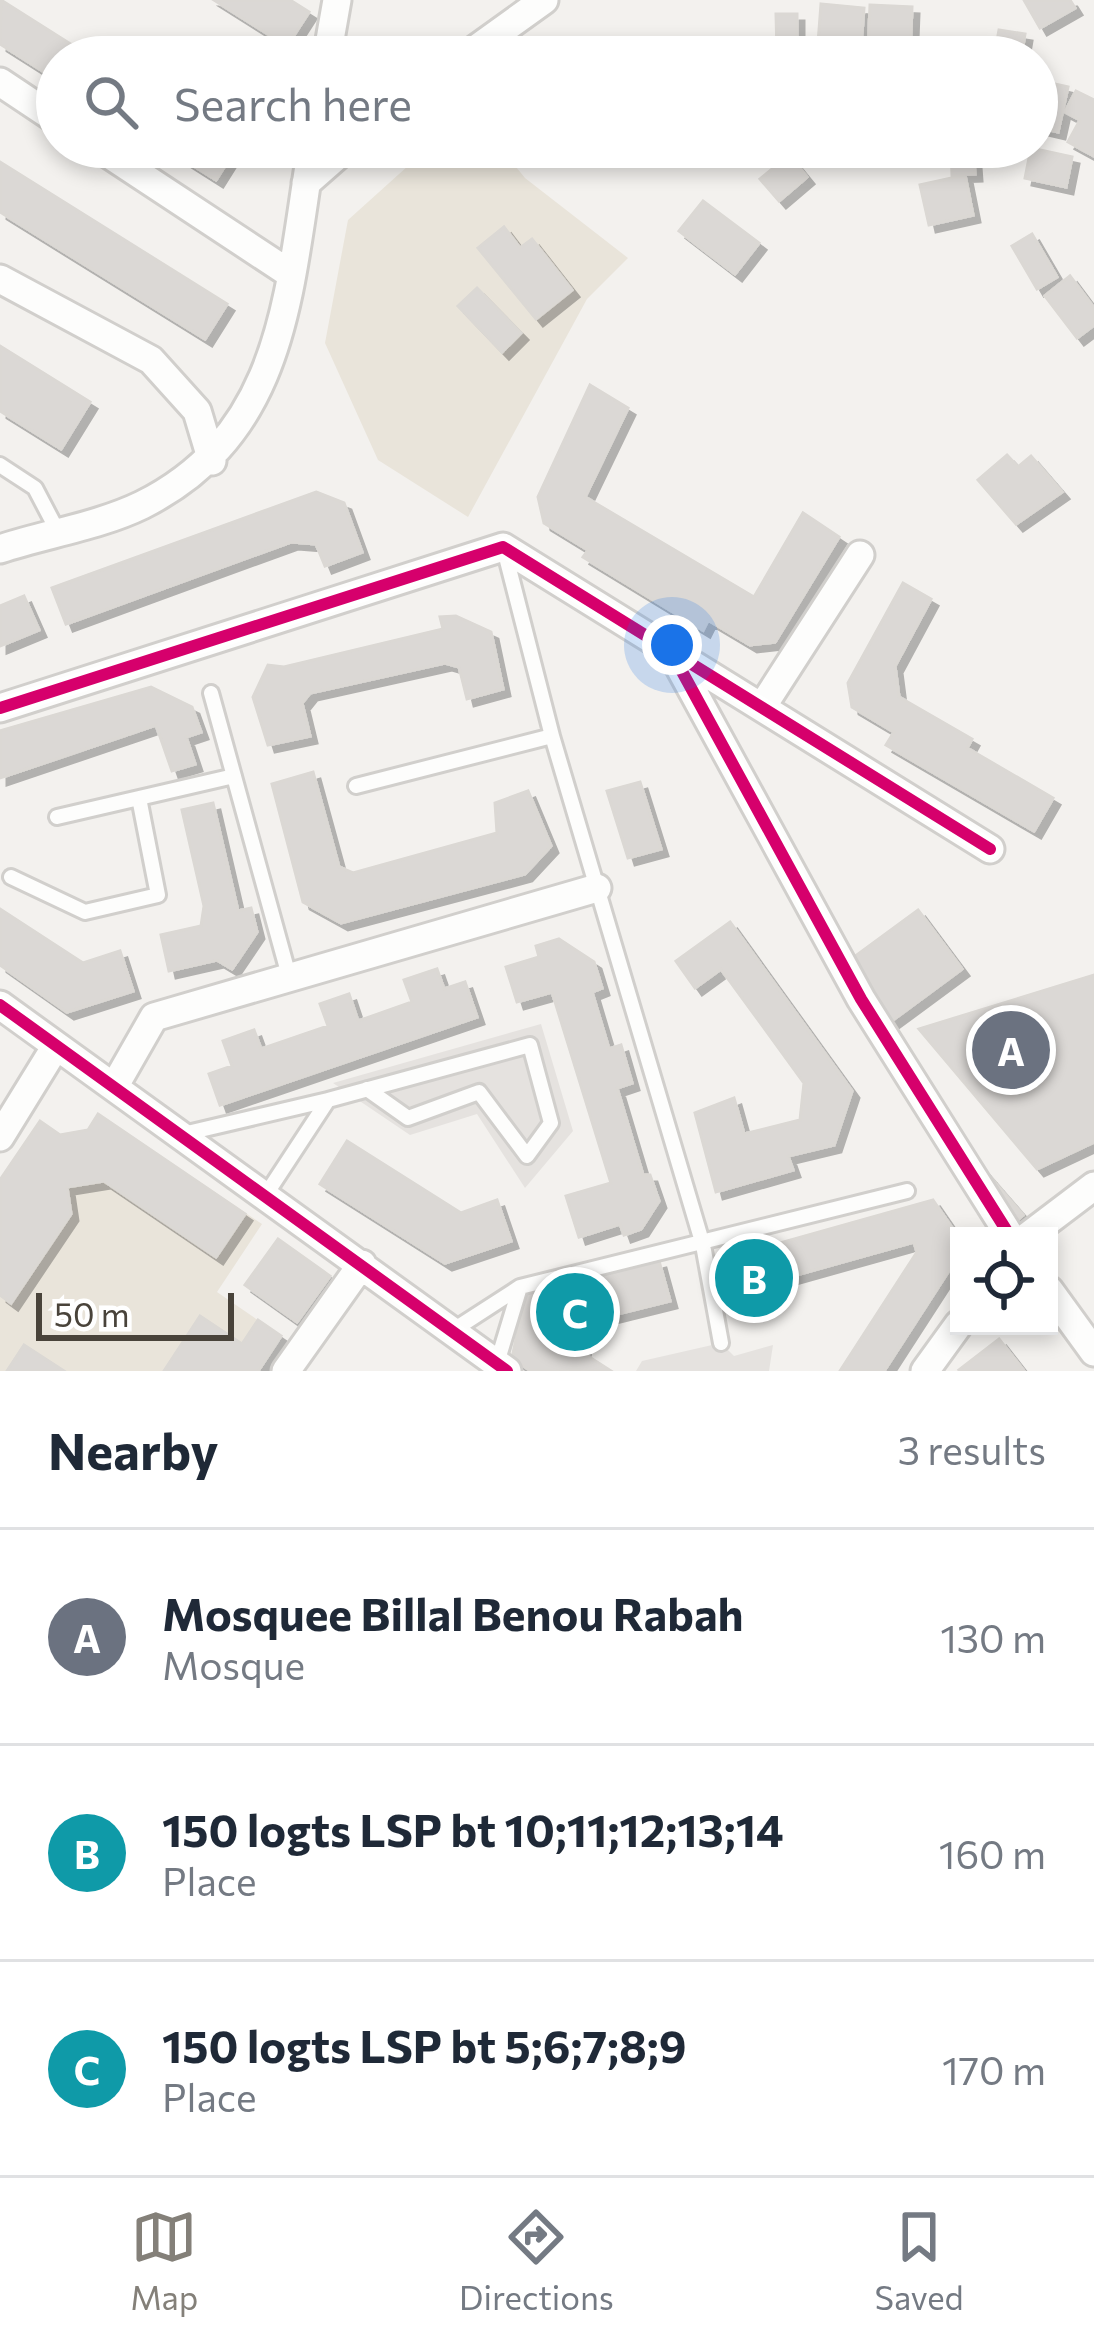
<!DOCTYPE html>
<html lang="en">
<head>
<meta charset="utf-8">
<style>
	body { margin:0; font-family:Commissioner,sans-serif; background:#f6f6f7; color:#1f2937 }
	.controls { position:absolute; right:36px; bottom:36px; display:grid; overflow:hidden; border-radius:0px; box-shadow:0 6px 18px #0003 }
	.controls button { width:108px; height:108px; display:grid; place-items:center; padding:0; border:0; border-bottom:3px solid #e0e1e3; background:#fff; color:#1f2937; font:60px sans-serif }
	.scale { position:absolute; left:36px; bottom:30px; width:198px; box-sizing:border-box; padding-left:12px; border:6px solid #49433a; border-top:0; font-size:33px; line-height:42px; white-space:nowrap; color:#49433a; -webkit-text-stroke:9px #fff; paint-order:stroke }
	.you { position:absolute; left:672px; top:645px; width:42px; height:42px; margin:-30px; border:9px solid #fff; border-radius:50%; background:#1a73e8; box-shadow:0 0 0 18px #1a73e833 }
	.badge { display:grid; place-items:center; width:78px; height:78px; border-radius:50%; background:#848079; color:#fff; font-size:39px; font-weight:700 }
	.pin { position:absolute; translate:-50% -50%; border:6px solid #fff; box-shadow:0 3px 12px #0006 }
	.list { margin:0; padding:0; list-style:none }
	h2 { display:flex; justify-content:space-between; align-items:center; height:156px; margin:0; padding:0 48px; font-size:51px }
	h2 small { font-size:39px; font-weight:400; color:#747a83 }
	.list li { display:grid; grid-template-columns:78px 1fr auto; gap:36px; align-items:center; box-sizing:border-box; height:216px; padding:0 48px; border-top:3px solid #e0e1e3 }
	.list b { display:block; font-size:45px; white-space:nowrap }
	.list p { margin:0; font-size:39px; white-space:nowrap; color:#747a83 }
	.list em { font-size:39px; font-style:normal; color:#747a83 }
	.icon { flex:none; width:66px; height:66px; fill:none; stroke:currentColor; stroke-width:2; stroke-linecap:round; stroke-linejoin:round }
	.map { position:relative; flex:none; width:1094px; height:1371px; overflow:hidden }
	.search { position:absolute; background:#fff; box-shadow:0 6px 18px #0003; left:36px; right:36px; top:36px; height:132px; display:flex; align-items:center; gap:30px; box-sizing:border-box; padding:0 42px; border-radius:66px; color:#747a83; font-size:45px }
	.sheet { height:804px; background:#fff }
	nav { display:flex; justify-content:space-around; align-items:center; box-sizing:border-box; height:168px; border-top:3px solid #e0e1e3; background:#fff; font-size:33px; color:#747a83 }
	nav a { display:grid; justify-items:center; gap:6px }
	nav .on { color:#848079 }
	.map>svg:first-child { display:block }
</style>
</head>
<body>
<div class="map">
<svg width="1094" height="1371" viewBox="0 0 1094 1371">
	<defs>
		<filter id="shadow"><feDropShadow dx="7" dy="7" stdDeviation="0" flood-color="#0004"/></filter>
	</defs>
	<rect width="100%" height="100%" fill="#f3f1ee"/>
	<path fill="#e9e4da" d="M429,147H500L525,178L628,258L587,299L468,517L378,460L325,343L348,220Z
		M98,1114L262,1224L217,1292L281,1336L258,1371H0V1180L40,1121L60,1135L88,1130Z"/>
	<path fill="#e5e2df" d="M541,1024L573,1131L525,1188L477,1114L410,1135L333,1083Z
		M721,1343L734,1356L773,1345L769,1371H636L642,1361Z"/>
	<path fill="#dbd8d5" stroke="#dbd8d4" stroke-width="3" filter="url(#shadow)" d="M1,0L91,57H57V80L0,44Z
		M214,0H290L309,12L287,46Z
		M1024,0H1070L1075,8L1040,28Z
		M821,4L864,8L861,46L818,43Z
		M870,5L912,7L910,57H868Z
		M776,14H797V53H777Z
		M999,30L1025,34L1021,57H994Z
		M1037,80L1068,87L1058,132L1037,127Z
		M1076,91L1094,100V156L1068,142L1080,120L1065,112Z
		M164,147H234L236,148L216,180Z
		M951,147H973L975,174L952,175Z
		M1031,148L1072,157L1066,187L1025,178Z
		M789,155L807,177L779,201L760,179Z
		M0,162L227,304L205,339L0,212Z
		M965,175L973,215L929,225L920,185Z
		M703,201L759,243L735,274L679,231Z
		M504,227L520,248L532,239L572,290L536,319L478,248Z
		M1032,234L1057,277L1037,289L1012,246Z
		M1070,276L1094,308V325L1077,338L1045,296Z
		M477,288L521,333L502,352L458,306Z
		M0,346L90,402L61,449L0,411Z
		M590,385L628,408L585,497L754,597L803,513L839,537L775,642L750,645L708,620L703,630L583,557L588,550L544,523L538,497Z
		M1007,455L1018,467L1031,456L1062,492L1016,524L978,480Z
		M316,492L344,503L362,552L325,566L316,544L291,542L66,624L52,588Z
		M903,583L931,599L895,666L899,697L972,739L967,748L1053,798L1034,831L886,745L894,732L852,707L848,683Z
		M24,596L39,630L0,646V606Z
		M456,616L491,632L503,689L467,699L459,667L445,663L310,693L302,703L310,736L268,745L253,697L268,665L284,667L443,629L440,617Z
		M151,687L192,707L201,732L186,737L195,764L172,771L156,725L0,778V731Z
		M313,772L339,867L353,873L497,833L495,803L528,791L551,846L525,874L341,923L303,902L272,784Z
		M640,782L661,849L628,858L607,791Z
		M213,803L238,911L251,908L257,932L232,969L217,960L169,971L161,935L201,926L204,906L182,810Z
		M0,909L83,963L120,951L133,991L67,1012L0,965Z
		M918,910L962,969L882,1028L839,968Z
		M730,922L852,1091L834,1145L788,1156L793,1170L716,1192L695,1113L734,1098L744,1134L800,1120L804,1083L721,969L695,988L676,961Z
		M559,939L594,962L602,988L592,992L609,1049L621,1045L632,1083L617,1088L643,1175H650L659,1201L641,1229L624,1235L620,1224L579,1237L566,1196L611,1183L552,992L517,1002L506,967L539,957L536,946Z
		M437,969L444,989L465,982L477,1017L220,1105L209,1074L232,1066L223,1041L254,1030L261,1049L328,1026L320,1004L349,994L358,1021L412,1002L404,980Z
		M1094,975V1142L1037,1169L919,1029Z
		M98,1114L245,1214L216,1257L104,1181L67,1187L71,1214L11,1303L0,1295V1180L40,1121L60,1135L88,1130Z
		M347,1141L461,1213L497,1200L511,1241L445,1263L320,1184Z
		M982,1168L1023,1215L1008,1228Z
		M933,1200L959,1238V1255L884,1371H840L917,1252L914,1242L725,1295L716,1261Z
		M278,1239L330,1276L297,1322L245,1285Z
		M659,1261L670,1301L585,1322L583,1353L611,1371H531L512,1358L526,1293Z
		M200,1316L242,1344L258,1320L281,1336L258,1371H164Z
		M999,1339L1024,1371H960L959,1370Z
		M24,1345L64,1371H7Z"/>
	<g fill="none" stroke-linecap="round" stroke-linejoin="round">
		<g stroke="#d1cfcc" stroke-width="20">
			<path id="lane" d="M0,465L35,488L57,530
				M504,549L552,736L703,1245L721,1343
				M211,693L289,976
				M356,786L552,736
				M57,817L234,776
				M11,877L85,912L158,895L139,798
				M183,1134L328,1100
				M267,1193L328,1100L530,1045L551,1123L527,1156L479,1092L408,1118L367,1089
				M452,1331L520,1287
				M497,1363L520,1287L907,1191"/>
		</g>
		<g stroke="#d1cfcc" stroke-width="33">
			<path id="street" d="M327,57L337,0
				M465,57L544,0
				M0,82L57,120
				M98,147L289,273
				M306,183L347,147
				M0,279L151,360L197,411L212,461
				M0,549C45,534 99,526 142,505C287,432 288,290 312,147
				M672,653L861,999L1010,1236
				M762,707L860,555
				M0,708L503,547L990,849
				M0,1005L507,1371
				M114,1087L154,1017L597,888
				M0,1137L56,1046
				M1028,1236L1094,1186
				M1049,1290L1094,1352
				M286,1371L362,1264
				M925,1371L959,1324"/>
		</g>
		<use href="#lane" stroke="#fdfdfc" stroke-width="14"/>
		<use href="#street" stroke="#fdfdfc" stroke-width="27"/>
		<g stroke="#fff" stroke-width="20">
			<path id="cycleway" d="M673,655L861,999L1010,1236
				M0,708L503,547L990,849
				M0,1005L507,1371"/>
		</g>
		<use href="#cycleway" stroke="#d6006c" stroke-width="12"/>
	</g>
</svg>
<div class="controls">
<button><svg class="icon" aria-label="locate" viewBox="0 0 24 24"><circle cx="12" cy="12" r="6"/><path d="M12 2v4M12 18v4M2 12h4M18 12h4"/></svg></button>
</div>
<div class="scale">50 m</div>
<div class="you"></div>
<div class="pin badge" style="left:1011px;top:1050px;background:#6b7280">A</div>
<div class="pin badge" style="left:754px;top:1278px;background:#0f9aa8">B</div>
<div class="pin badge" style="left:575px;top:1312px;background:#0f9aa8">C</div>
<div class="search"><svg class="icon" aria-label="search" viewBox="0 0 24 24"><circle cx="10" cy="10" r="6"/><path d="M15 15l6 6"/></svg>Search here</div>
</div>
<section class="sheet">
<h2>Nearby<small>3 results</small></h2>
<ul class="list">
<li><span class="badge" style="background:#6b7280">A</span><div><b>Mosquee Billal Benou Rabah</b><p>Mosque</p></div><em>130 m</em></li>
<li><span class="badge" style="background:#0f9aa8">B</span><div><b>150 logts LSP bt 10;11;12;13;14</b><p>Place</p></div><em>160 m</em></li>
<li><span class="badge" style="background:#0f9aa8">C</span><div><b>150 logts LSP bt 5;6;7;8;9</b><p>Place</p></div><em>170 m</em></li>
</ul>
</section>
<nav>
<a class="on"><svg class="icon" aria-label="map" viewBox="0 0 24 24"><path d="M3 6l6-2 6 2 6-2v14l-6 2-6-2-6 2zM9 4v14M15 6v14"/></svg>Map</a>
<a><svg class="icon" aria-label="directions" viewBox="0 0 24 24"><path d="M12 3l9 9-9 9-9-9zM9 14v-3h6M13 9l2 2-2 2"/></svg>Directions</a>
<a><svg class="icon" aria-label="saved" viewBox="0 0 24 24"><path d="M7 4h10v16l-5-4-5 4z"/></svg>Saved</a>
</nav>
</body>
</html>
